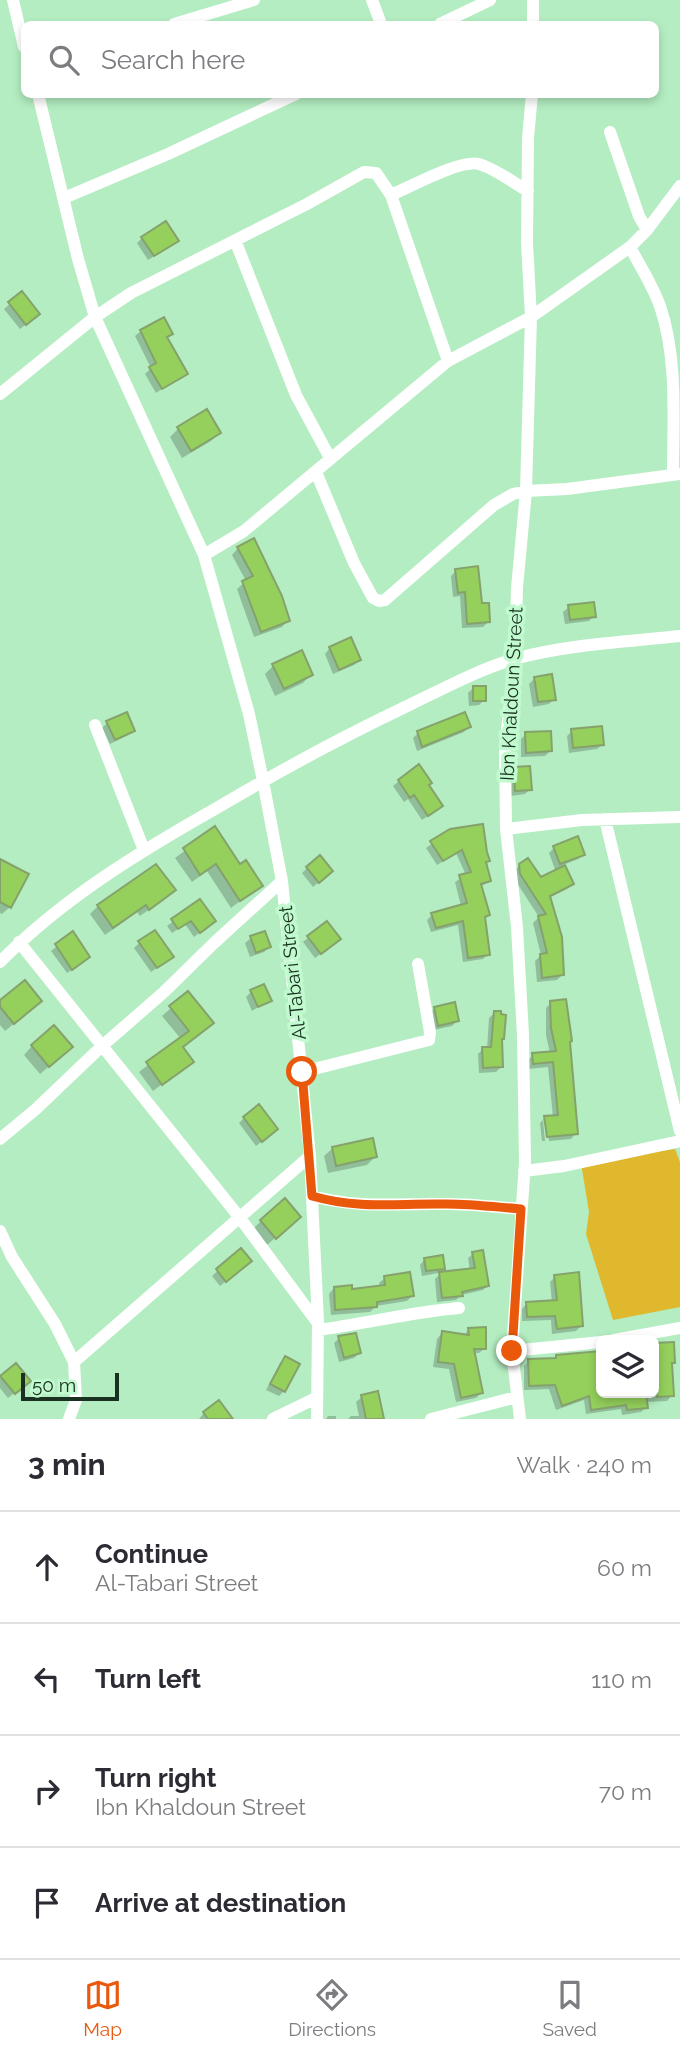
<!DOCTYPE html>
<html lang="en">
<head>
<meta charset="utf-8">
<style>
	body { margin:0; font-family:Raleway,sans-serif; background:#f2f2f3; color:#2b2b33 }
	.controls { position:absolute; right:21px; bottom:21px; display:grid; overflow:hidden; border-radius:10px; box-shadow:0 4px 10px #0003 }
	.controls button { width:63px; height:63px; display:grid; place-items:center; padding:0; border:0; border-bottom:2px solid #e1e1e2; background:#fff; color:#2b2b33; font:35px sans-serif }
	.scale { position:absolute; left:21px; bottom:18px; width:98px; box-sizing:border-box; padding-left:7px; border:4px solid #1a3020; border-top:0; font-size:19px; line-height:24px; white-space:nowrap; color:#1a3020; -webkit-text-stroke:5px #c1face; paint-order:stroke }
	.stop { position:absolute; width:21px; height:21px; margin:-16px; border:5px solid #ea580c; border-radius:50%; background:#fff }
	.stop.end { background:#ea580c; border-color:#fff; box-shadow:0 2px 7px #0008 }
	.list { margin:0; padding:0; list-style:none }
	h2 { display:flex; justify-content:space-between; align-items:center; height:91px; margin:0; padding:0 28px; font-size:30px }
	h2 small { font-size:23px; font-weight:400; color:#7c7c81 }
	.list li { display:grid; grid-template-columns:46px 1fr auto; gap:21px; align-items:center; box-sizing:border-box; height:112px; padding:0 28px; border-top:2px solid #e1e1e2 }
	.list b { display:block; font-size:26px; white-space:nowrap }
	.list p { margin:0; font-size:23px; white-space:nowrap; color:#7c7c81 }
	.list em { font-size:23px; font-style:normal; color:#7c7c81 }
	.icon { flex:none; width:38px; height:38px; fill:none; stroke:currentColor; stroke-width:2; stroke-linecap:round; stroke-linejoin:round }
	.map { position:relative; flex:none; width:680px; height:1419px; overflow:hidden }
	.search { position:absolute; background:#fff; box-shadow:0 4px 10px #0003; left:21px; right:21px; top:21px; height:77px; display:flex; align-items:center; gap:18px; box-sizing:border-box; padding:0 24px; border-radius:10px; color:#7c7c81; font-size:26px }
	.sheet { height:539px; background:#fff }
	nav { display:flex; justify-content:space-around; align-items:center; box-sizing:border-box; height:98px; border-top:2px solid #e1e1e2; background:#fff; font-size:19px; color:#7c7c81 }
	nav a { display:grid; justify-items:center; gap:4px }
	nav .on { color:#ea580c }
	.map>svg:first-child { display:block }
</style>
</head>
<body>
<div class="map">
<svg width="680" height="1419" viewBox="0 0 680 1419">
	<rect width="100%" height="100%" fill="#b4edc1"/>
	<path fill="#dfb82e" d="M675,1149L680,1162V1307L613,1320L586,1234L589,1212L581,1163Z"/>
	<path fill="#0003" d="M142,238L171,246L148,260L137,243Z
		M22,294L33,319L20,329L4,309Z
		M141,331L171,334L166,339L186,373L156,393L145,374L151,368L135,336Z
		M207,412L219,433L211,441L182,458L170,437L178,429Z
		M238,548L288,620L282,627L254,637L237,589L246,581L232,555Z
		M456,571L480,605L488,622L483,627L462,628L460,596L453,597L451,576Z
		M569,607L594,616L589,621L565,624L563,612Z
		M330,648L359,660L354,665L333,674L325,654Z
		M273,666L311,674L303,683L275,696L265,674Z
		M535,678L554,699L549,704L533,707L529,684Z
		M473,688L484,700L479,705L469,706L468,693Z
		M107,723L133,730L128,735L110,744L102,728Z
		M469,726L464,732L417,751L413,738L418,733Z
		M572,731L603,744L597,749L569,753L567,736Z
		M526,734L550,751L545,756L521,757V739Z
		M515,768L530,789L525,794L511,796L509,774Z
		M399,781L427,785L435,811L422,820L408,799L404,802L393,786Z
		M214,829L240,867L261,885L231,908L207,871L192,882L175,858Z
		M451,830L488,860L485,864L490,881L480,887L488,915L484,919L488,954L483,959L463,962L458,925L431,932L427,920L432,915L461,906L455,882L466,875L456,853L437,865L426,848Z
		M554,848L583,854L578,859L563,865L572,884L567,889L549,898L562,975L557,980L537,982L535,961L541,955L533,923L539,917L515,880L514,871L520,865L541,879L556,872L549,853Z
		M0,861L10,907L2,914L0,913Z
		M307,868L326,876L313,887L302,873Z
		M165,898L140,916L137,912L105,935L90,914L98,906Z
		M200,901L208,926L194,937L185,924L172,933L167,926Z
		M73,934L83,962L67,973L51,951Z
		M309,937L334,944L315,958L303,942Z
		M251,938L269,947L264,952L250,957L245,943Z
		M139,943L166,962L151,972L134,948Z
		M251,992L270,1000L252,1011L246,997Z
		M188,993L211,1023L182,1048L191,1062L153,1091L139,1072L181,1039L162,1016Z
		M0,1002L32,1009L5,1031L0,1025Z
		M551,1003L568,1043L576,1133L571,1139L549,1141L547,1120H543L545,1141H542L540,1123L545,1118L553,1117L548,1067L528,1069V1060L533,1055L550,1053L546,1035V1008Z
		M435,1008L458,1020L452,1026L433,1030L430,1014Z
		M495,1012L500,1040L501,1067L496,1072L479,1073L478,1054L483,1049H487L489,1018Z
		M32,1046L62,1055L40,1074L24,1055Z
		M244,1118L271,1134L256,1146L239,1123Z
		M333,1148L375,1157L367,1165L328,1173L324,1156Z
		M261,1221L290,1225L267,1245L253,1229Z
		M241,1250L244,1266L220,1286L212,1276Z
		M473,1254L488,1285L483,1290L461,1295L456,1300L437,1302L435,1279L440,1274L470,1271L468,1258Z
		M425,1259L444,1268L438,1273L422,1276L420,1265Z
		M555,1277L582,1325L576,1331L552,1334L551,1320L522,1321V1309L527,1303L552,1302L550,1282Z
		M385,1278L412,1296L407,1301L376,1306L370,1312L331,1315L329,1294L334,1288L351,1291L380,1287L379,1283Z
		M469,1329L485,1348L479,1353H473L481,1393L476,1398L456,1402L449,1369L433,1367L437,1339L442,1333L464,1335Z
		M339,1338L359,1353L354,1358L339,1362L334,1343Z
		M672,1344V1395L667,1401L645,1402L646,1407L641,1412L622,1415L621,1409L586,1414L584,1400L556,1410L549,1389L524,1390V1366L529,1361L554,1360L556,1357L601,1352V1393H654V1345Z
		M285,1358L284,1391L279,1396L266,1390L280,1363Z
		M16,1365L23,1386L8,1398L0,1388V1378Z
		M362,1397L381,1419H348L351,1416H359L356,1402Z
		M204,1413L230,1419H199Z
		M328,1416H336V1419H326Z"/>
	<path fill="#94d05b" stroke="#85a26c" stroke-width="2" d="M166,221L179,241L154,256L141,237Z
		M22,291L40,314L26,325L8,302Z
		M164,317L173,334L167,337L188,374L162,389L149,367L156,363L140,330Z
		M207,409L221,433L191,451L177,427Z
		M254,538L282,596L290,621L261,632L242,581L253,576L237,547Z
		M478,566L482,603H489L490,622L467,624L465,592L458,593L455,569Z
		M594,602L596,617L570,620L568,605Z
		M351,637L361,660L339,670L329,647Z
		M302,650L313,675L284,689L272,664Z
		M552,674L556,700L538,702L534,677Z
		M473,686H486V701H473Z
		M127,712L135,731L115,740L106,721Z
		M465,712L471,727L422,747L417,731Z
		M602,726L604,745L573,748L571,729Z
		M551,731L552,751L526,753L525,732Z
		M419,764L432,783L429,785L443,806L428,816L414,795L410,798L398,780Z
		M530,766L532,790L515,791L514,767Z
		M483,824L487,852L490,861L486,862L491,881L481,884L490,915L485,917L490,955L468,958L463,921L436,928L431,913L467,903L459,875L471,872L462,850L443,861L430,841L450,829Z
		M215,826L240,864L246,860L263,886L240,901L216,864L200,875L183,848Z
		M578,836L585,855L560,864L553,846Z
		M320,855L333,871L319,883L306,867Z
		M528,858L541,877L565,865L574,884L550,896L562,937L564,975L542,978L540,954L547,953L538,916L546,914L520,874L519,864Z
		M0,859L29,874L11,908L0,902Z
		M156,864L176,890L149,910L146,905L113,928L97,905Z
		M200,899L216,921L200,933L191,921L178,929L171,919Z
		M327,921L341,939L321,954L307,936Z
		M155,930L174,957L157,968L138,941Z
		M73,931L90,957L72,970L55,944Z
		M265,931L271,947L256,953L250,936Z
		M25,980L42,1001L14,1024L0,1007V1000Z
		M264,984L272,1001L258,1007L250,990Z
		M188,991L214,1023L183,1047L194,1062L162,1085L146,1062L189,1031L169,1006Z
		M566,999L572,1041L570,1042L578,1134L547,1137L544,1116L558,1115L553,1062L533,1064L532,1053L556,1051L551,1028L550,1001Z
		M455,1002L459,1021L438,1026L434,1007Z
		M494,1011H501V1014L506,1015L504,1039H502L503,1067L483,1068L482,1047H491Z
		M54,1025L73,1047L49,1067L31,1045Z
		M259,1104L278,1129L262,1142L243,1117Z
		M373,1138L377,1157L336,1166L332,1147Z
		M285,1198L301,1217L276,1239L260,1220Z
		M241,1248L252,1261L226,1282L216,1269Z
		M483,1250L489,1286L462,1292L463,1296L442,1298L439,1272L475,1268L472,1252Z
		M443,1255L445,1269L426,1271L424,1258Z
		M410,1272L414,1296L377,1302V1307L335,1310L334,1287L352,1285V1289L385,1285L384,1276Z
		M579,1272L583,1326L557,1329L555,1316L527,1317L526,1302L557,1300L554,1275Z
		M486,1327V1349H474L483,1393L461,1398L454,1364L438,1362L442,1331L469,1335L468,1328Z
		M356,1333L361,1353L344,1358L338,1336Z
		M674,1342L675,1363H672L674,1396L657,1397L654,1343Z
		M601,1351V1393H646L648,1408L627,1410L626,1405L591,1410L589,1396L562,1406L555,1385L529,1386L528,1359L556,1358V1355Z
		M285,1356L300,1364L285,1392L270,1384Z
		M16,1363L31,1381L15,1394L0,1376Z
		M378,1391L384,1419H366L361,1395Z
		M219,1400L233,1419H208L203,1412Z"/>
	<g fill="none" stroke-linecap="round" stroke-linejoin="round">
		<path stroke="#fff" stroke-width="12" d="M13,0L24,47
			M372,0L381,24
			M533,0V24
			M174,24L254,0
			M440,24L490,0
			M38,94L78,259L95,317L204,555L249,714L263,781L282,881L310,1156L318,1322L317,1419
			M610,132L639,216L647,230
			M391,195C410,187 461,159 479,164C496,169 512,182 528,191
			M64,198L168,154L296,94
			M235,240L296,395L330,458
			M630,247C640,266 653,286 660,306C678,359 673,420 673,475
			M0,394L95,317L131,293L307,204L364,172L376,173L391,195L448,361
			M316,472L354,563L373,598L379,601L385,600L494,505L513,494L526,491L567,489L680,474
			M204,555L244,531L448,361L531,317L630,247L647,230L680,186
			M95,725L144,850
			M605,819L680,1131
			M506,829L582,820L680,817
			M19,942L240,1218L317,1322
			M0,962C62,899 139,852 215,809C276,773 338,739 401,709C439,691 478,669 518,658C571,644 626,642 680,636
			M302,1072L429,1040L430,1032L418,964
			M0,1139L36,1109L102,1046L164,992L214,943L282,881
			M524,1171L564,1166L680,1141
			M312,1196C360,1209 398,1203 446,1204C471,1204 496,1207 521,1209
			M0,1231L12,1257L55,1324L74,1362L76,1400L69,1419
			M318,1330C365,1324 411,1312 459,1308
			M614,1340L680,1328
			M512,1351L601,1342
			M74,1362L310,1156
			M273,1419L316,1398
			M431,1419L517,1397
			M520,1419L512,1351L525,1162L523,1035L517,927L506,829L505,747L515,659L517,588L526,491L531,317L527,243L528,138L532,94"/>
	</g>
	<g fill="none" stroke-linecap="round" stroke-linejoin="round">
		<path stroke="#ea580c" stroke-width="9" d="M302,1072L312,1196C361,1210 397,1203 446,1204C471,1204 496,1207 521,1209L512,1351"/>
	</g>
	<g text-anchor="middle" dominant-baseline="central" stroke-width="7" stroke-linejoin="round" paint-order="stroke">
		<g font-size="19" fill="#1a3020" stroke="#c1face">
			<text transform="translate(511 694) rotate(-87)">Ibn Khaldoun Street</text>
			<text transform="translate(292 973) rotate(-96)">Al-Tabari Street</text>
		</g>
	</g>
</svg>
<div class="controls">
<button><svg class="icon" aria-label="layers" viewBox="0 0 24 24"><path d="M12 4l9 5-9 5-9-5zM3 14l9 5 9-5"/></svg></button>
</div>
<div class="scale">50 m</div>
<div class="stop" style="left:302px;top:1072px"></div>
<div class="stop end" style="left:512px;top:1351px"></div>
<div class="search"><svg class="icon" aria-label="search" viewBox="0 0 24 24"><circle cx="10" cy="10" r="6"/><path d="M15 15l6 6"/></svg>Search here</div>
</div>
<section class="sheet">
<h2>3 min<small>Walk · 240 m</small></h2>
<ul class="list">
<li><svg class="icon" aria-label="ahead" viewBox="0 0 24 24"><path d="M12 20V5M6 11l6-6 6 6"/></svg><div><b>Continue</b><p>Al-Tabari Street</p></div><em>60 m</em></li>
<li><svg class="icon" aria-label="left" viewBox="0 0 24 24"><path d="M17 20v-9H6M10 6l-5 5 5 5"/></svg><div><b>Turn left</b></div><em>110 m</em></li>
<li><svg class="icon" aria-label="right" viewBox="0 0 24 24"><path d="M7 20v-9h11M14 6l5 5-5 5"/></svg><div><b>Turn right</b><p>Ibn Khaldoun Street</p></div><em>70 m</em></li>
<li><svg class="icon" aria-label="arrive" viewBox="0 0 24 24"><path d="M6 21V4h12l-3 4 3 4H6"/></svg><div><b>Arrive at destination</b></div></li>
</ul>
</section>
<nav>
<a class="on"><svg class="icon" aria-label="map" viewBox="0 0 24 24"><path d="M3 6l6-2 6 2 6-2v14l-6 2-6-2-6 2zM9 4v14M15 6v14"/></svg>Map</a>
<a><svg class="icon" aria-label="directions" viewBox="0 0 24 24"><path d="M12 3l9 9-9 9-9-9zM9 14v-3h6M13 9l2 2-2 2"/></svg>Directions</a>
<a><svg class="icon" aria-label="saved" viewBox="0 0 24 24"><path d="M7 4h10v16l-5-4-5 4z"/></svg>Saved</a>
</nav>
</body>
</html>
